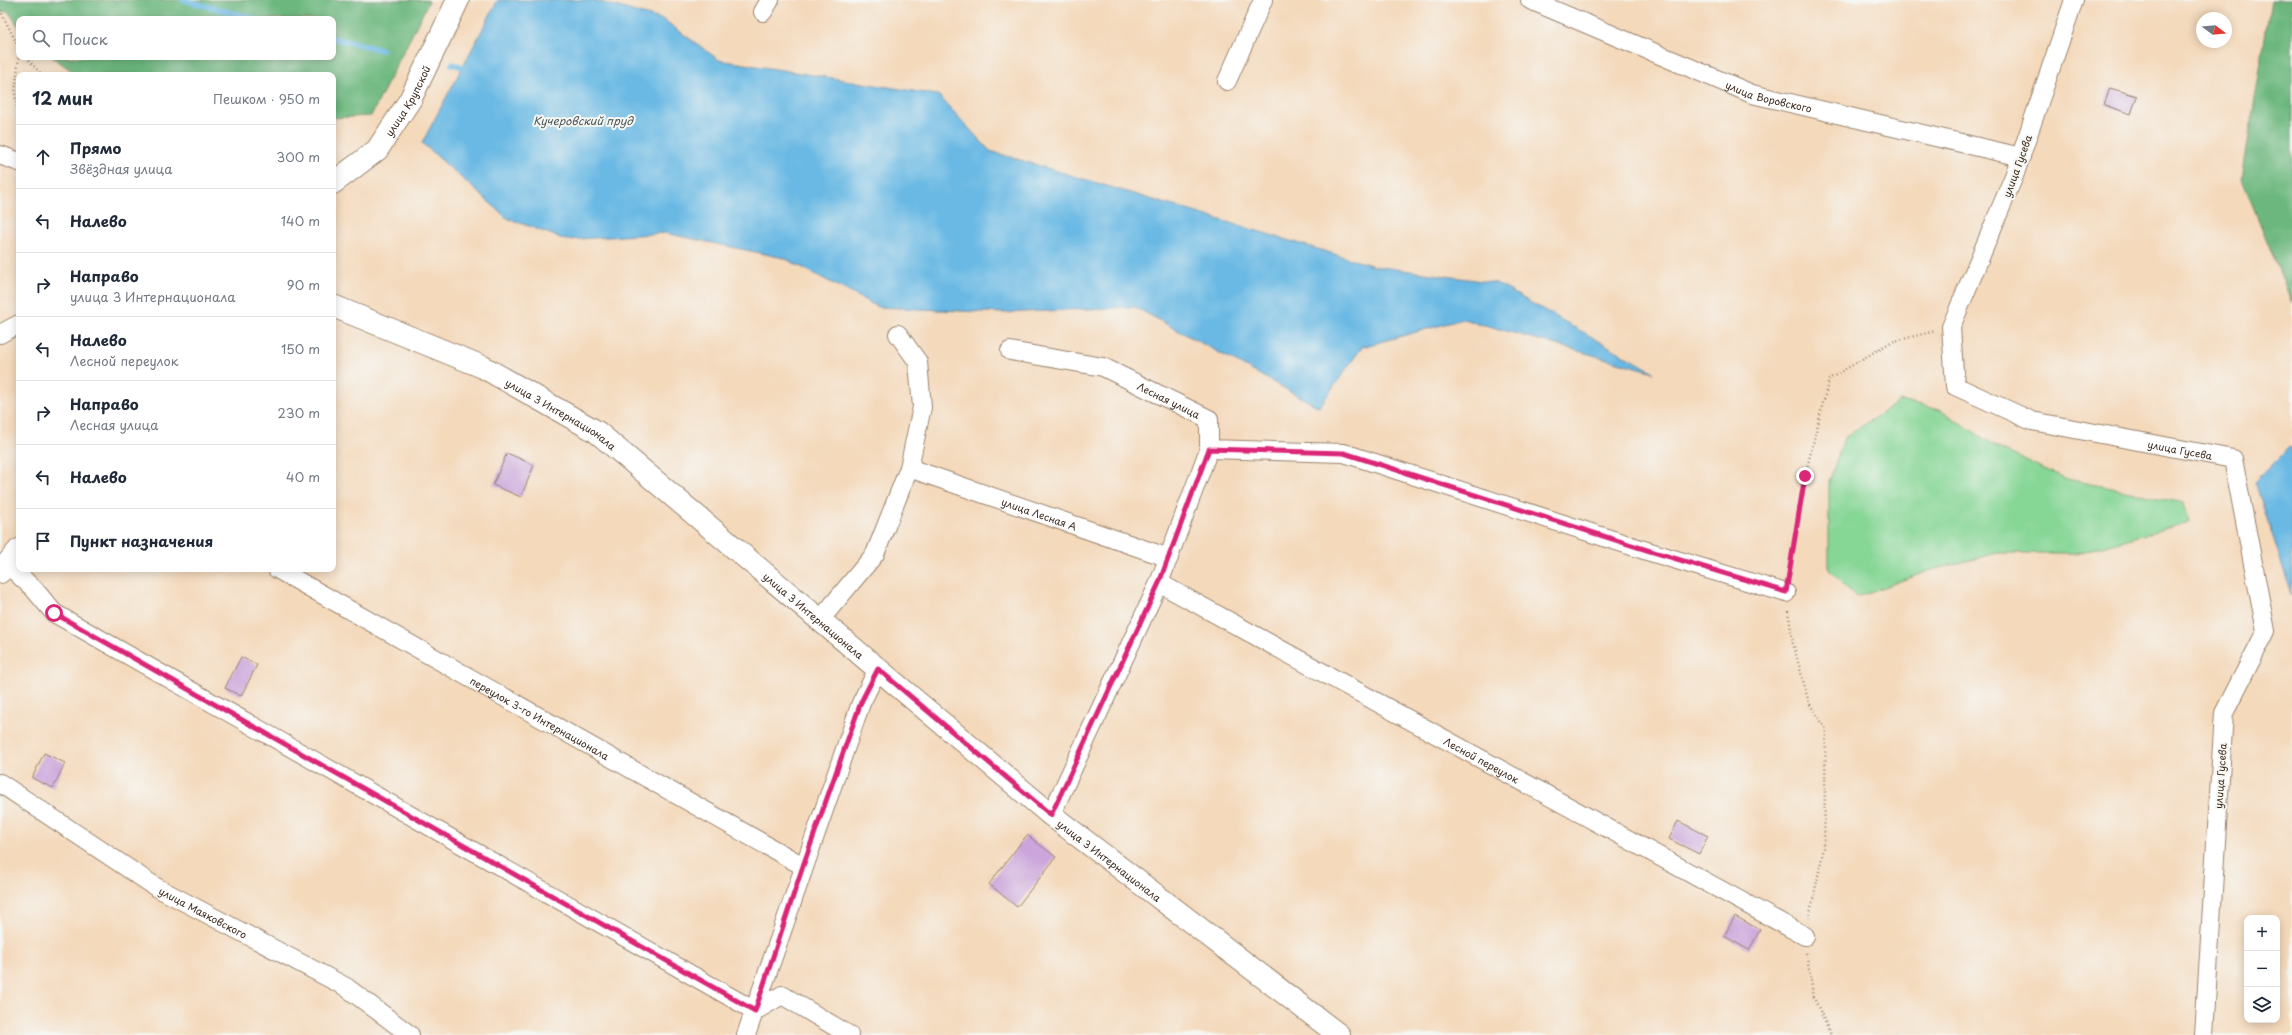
<!DOCTYPE html>
<html lang="ru">
<head>
<meta charset="utf-8">
<style>
	body { margin:0; font-family:"Playpen Sans",sans-serif; background:#f6f6f7; color:#1f2937 }
	.controls { position:absolute; right:12px; bottom:12px; display:grid; overflow:hidden; border-radius:8px; box-shadow:0 2px 10px #0003 }
	.controls button { width:36px; height:36px; display:grid; place-items:center; padding:0; border:0; border-bottom:1px solid #e0e1e3; background:#fff; color:#1f2937; font:20px sans-serif }
	.compass { position:absolute; left:2196px; top:12px; width:36px; height:36px; border-radius:50%; background:#fff; box-shadow:0 2px 10px #0003; rotate:106deg }
	.stop { position:absolute; width:12px; height:12px; margin:-9px; border:3px solid #db2777; border-radius:50%; background:#fff }
	.stop.end { background:#db2777; border-color:#fff; box-shadow:0 1px 4px #0008 }
	.list { margin:0; padding:0; list-style:none }
	h2 { display:flex; justify-content:space-between; align-items:center; height:52px; margin:0; padding:0 16px; font-size:17px }
	h2 small { font-size:13px; font-weight:400; color:#747a83 }
	.list li { display:grid; grid-template-columns:26px 1fr auto; gap:12px; align-items:center; box-sizing:border-box; height:64px; padding:0 16px; border-top:1px solid #e0e1e3 }
	.list b { display:block; font-size:15px; white-space:nowrap }
	.list p { margin:0; font-size:13px; white-space:nowrap; color:#747a83 }
	.list em { font-size:13px; font-style:normal; color:#747a83 }
	.icon { flex:none; width:22px; height:22px; fill:none; stroke:currentColor; stroke-width:2; stroke-linecap:round; stroke-linejoin:round }
	.map { position:relative; flex:none; width:2292px; height:1035px; overflow:hidden }
	.search { position:absolute; background:#fff; box-shadow:0 2px 10px #0003; left:16px; top:16px; width:320px; height:44px; display:flex; align-items:center; gap:10px; box-sizing:border-box; padding:0 14px; border-radius:8px; color:#747a83; font-size:15px }
	.panel { position:absolute; background:#fff; box-shadow:0 2px 10px #0003; left:16px; top:72px; width:320px; height:500px; border-radius:8px }
	.map>svg:first-child { display:block }
</style>
</head>
<body>
<div class="map">
<svg width="2292" height="1035" viewBox="0 0 2292 1035">
	<rect width="100%" height="100%" fill="#f6f6f2"/>
	<filter id="ink" filterUnits="userSpaceOnUse"><feTurbulence type="fractalNoise" baseFrequency=".025" numOctaves="2"/><feDisplacementMap in="SourceGraphic" scale="8" xChannelSelector="R" yChannelSelector="G"/><feConvolveMatrix kernelMatrix="1 2 1 2 8 2 1 2 1" color-interpolation-filters="sRGB"/></filter>
	<filter id="wash" filterUnits="userSpaceOnUse"><feTurbulence type="fractalNoise" baseFrequency=".012" numOctaves="4" result="noise"/><feDisplacementMap in="SourceGraphic" scale="16" xChannelSelector="R" yChannelSelector="G"/><feGaussianBlur stdDeviation="0.9" result="paint"/><feColorMatrix in="noise" values="0 0 0 0 0 0 0 0 0 0 0 0 0 0 0 0 0 1.4 0 .05"/><feComposite in="paint" operator="in"/></filter>
	<g filter="url(#wash)">
		<rect width="100%" height="100%" fill="#f4d9bb"/>
		<path fill="#86d695" stroke="#60805a" d="M1900,401L1940,410L2000,449L2067,479L2183,503L2189,522L2077,553H1997L1928,571L1856,597L1829,570V482L1844,438Z"/>
		<path fill="#6cb77e" stroke="#54704e" d="M0,0H426L429,1L371,116L333,118V75H78L52,57H333V19H19V27L8,11L0,13Z
			M2271,0H2292V303L2242,179Z"/>
		<path fill="#6ab9e4" stroke="#527281" d="M498,0H594L664,20L719,60L938,95L990,151L1374,266L1496,283L1654,372L1463,319L1362,347L1319,407L1135,307L1002,313L878,307L784,258L665,233L566,240L507,218L422,143Z
			M2290,447L2292,448V595L2255,482Z"/>
		<g fill="none" stroke-linecap="round" stroke-linejoin="round">
			<path stroke="#6ab9e4" stroke-width="5.5" d="M183,0L256,19
				M333,38L382,50
				M452,64L463,67"/>
		</g>
		<g id="blocks">
			<path fill="#cba5db" d="M2110,88L2137,96L2131,114L2104,105Z
				M507,453L534,465L521,497L493,485Z
				M241,657L257,665L241,696L225,688Z
				M44,753L65,763L53,788L32,778Z
				M1678,821L1708,836L1699,854L1669,839Z
				M1027,835L1056,857L1017,907L989,884Z
				M1735,916L1760,930L1749,950L1724,936Z"/>
		</g>
	</g>
	<g filter="url(#ink)">
		<use href="#blocks" fill-opacity="0" stroke="#98826c" stroke-width="1"/>
		<g fill="none" stroke-linecap="round" stroke-linejoin="round">
			<g stroke="#98826c" stroke-width="20">
				<g id="minor">
					<path id="s1" d="M1530,0L1752,94L2021,157"/>
					<path id="s2" d="M2074,0L2014,176L1951,327L1955,386L2032,421L2233,459L2266,631L2224,713L2204,1035"/>
					<path d="M763,12L770,0"/>
					<path d="M1227,81L1263,0"/>
					<path d="M0,155L19,162"/>
					<path d="M0,334L19,324"/>
					<path id="s3" d="M1010,351L1103,367L1209,419V449L1344,453L1647,551L1786,593"/>
					<path id="s4" d="M909,468L1169,558"/>
					<path d="M8,565L34,589L54,613L755,1011L782,995L849,1035"/>
					<path id="s5" d="M277,569L803,866"/>
					<path id="s6" d="M1159,583L1805,936"/>
					<path d="M820,620L875,554L909,468L922,407L918,362L898,334"/>
					<path id="s7" d="M0,783L156,887L346,987L410,1035"/>
					<path d="M1051,815L1159,583L1209,449"/>
					<path d="M746,1035L861,703L878,669"/>
				</g>
			</g>
			<g stroke="#98826c" stroke-width="24">
				<g id="tertiary">
					<path id="s8" d="M333,183L377,150L410,100L458,0"/>
					<path id="s9" d="M333,306L483,367L597,432L1051,815L1339,1035"/>
					<path d="M0,572L19,550"/>
				</g>
			</g>
			<path stroke="#98826c" stroke-width="2.5" stroke-dasharray="1 3" stroke-linecap="butt" d="M0,10L19,48
				M19,54L15,93L19,120
				M26,57L42,75
				M1788,576L1805,476L1829,379L1891,342L1935,331
				M1788,611L1793,643L1809,703L1826,729L1824,848L1809,918
				M1806,953L1814,998L1831,1035"/>
			<use href="#minor" stroke="#fff" stroke-width="18"/>
			<use href="#tertiary" stroke="#fff" stroke-width="22"/>
		</g>
	</g>
	<g fill="none" stroke-linecap="round" stroke-linejoin="round" filter="url(#ink)">
		<path stroke="#db2777" stroke-width="5" d="M54,613L755,1011L803,866L861,702L878,669L1051,815L1159,583L1209,449L1344,453L1647,550L1786,592L1805,476"/>
	</g>
	<g text-anchor="middle" dominant-baseline="central" stroke-width="4" stroke-linejoin="round" paint-order="stroke">
		<g font-size="10" fill="#3b2a1e" stroke="#f6f6f2">
			<text stroke="none"><textPath href="#s1" startOffset="258">улица Воровского</textPath></text>
			<text stroke="none"><textPath href="#s8" startOffset="113">улица Крупской</textPath></text>
			<text transform="translate(2017 166) rotate(-70)">улица Гусева</text>
			<text stroke="none"><textPath href="#s3" startOffset="168">Лесная улица</textPath></text>
			<text stroke="none"><textPath href="#s9" startOffset="253">улица 3 Интернационала</textPath></text>
			<text stroke="none"><textPath href="#s2" startOffset="644">улица Гусева</textPath></text>
			<text stroke="none"><textPath href="#s4" startOffset="138">улица Лесная А</textPath></text>
			<text stroke="none"><textPath href="#s9" startOffset="577">улица 3 Интернационала</textPath></text>
			<text stroke="none"><textPath href="#s5" startOffset="302">переулок 3-го Интернационала</textPath></text>
			<text stroke="none"><textPath href="#s6" startOffset="368">Лесной переулок</textPath></text>
			<text transform="translate(2220 776) rotate(-86)">улица Гусева</text>
			<text stroke="none"><textPath href="#s9" startOffset="961">улица 3 Интернационала</textPath></text>
			<text stroke="none"><textPath href="#s7" startOffset="241">улица Маяковского</textPath></text>
		</g>
		<g font-size="11" font-style="italic" fill="#495559" stroke="#f6f6f2">
			<text x="583" y="120">Кучеровский пруд</text>
		</g>
	</g>
</svg>
<div class="controls">
<button>+</button>
<button>−</button>
<button><svg class="icon" aria-label="layers" viewBox="0 0 24 24"><path d="M12 4l9 5-9 5-9-5zM3 14l9 5 9-5"/></svg></button>
</div>
<svg class="compass" viewBox="-18 -18 36 36"><path d="M0-13l5 13h-10z" fill="#e53935"/><path d="M0 13l5-13h-10z" fill="#747a83"/></svg>
<div class="stop" style="left:54px;top:613px"></div>
<div class="stop end" style="left:1805px;top:476px"></div>
<div class="search"><svg class="icon" aria-label="search" viewBox="0 0 24 24"><circle cx="10" cy="10" r="6"/><path d="M15 15l6 6"/></svg>Поиск</div>
<section class="panel">
<h2>12 мин<small>Пешком · 950 m</small></h2>
<ul class="list">
<li><svg class="icon" aria-label="ahead" viewBox="0 0 24 24"><path d="M12 20V5M6 11l6-6 6 6"/></svg><div><b>Прямо</b><p>Звёздная улица</p></div><em>300 m</em></li>
<li><svg class="icon" aria-label="left" viewBox="0 0 24 24"><path d="M17 20v-9H6M10 6l-5 5 5 5"/></svg><div><b>Налево</b></div><em>140 m</em></li>
<li><svg class="icon" aria-label="right" viewBox="0 0 24 24"><path d="M7 20v-9h11M14 6l5 5-5 5"/></svg><div><b>Направо</b><p>улица 3 Интернационала</p></div><em>90 m</em></li>
<li><svg class="icon" aria-label="left" viewBox="0 0 24 24"><path d="M17 20v-9H6M10 6l-5 5 5 5"/></svg><div><b>Налево</b><p>Лесной переулок</p></div><em>150 m</em></li>
<li><svg class="icon" aria-label="right" viewBox="0 0 24 24"><path d="M7 20v-9h11M14 6l5 5-5 5"/></svg><div><b>Направо</b><p>Лесная улица</p></div><em>230 m</em></li>
<li><svg class="icon" aria-label="left" viewBox="0 0 24 24"><path d="M17 20v-9H6M10 6l-5 5 5 5"/></svg><div><b>Налево</b></div><em>40 m</em></li>
<li><svg class="icon" aria-label="arrive" viewBox="0 0 24 24"><path d="M6 21V4h12l-3 4 3 4H6"/></svg><div><b>Пункт назначения</b></div></li>
</ul>
</section>
</div>
</body>
</html>
